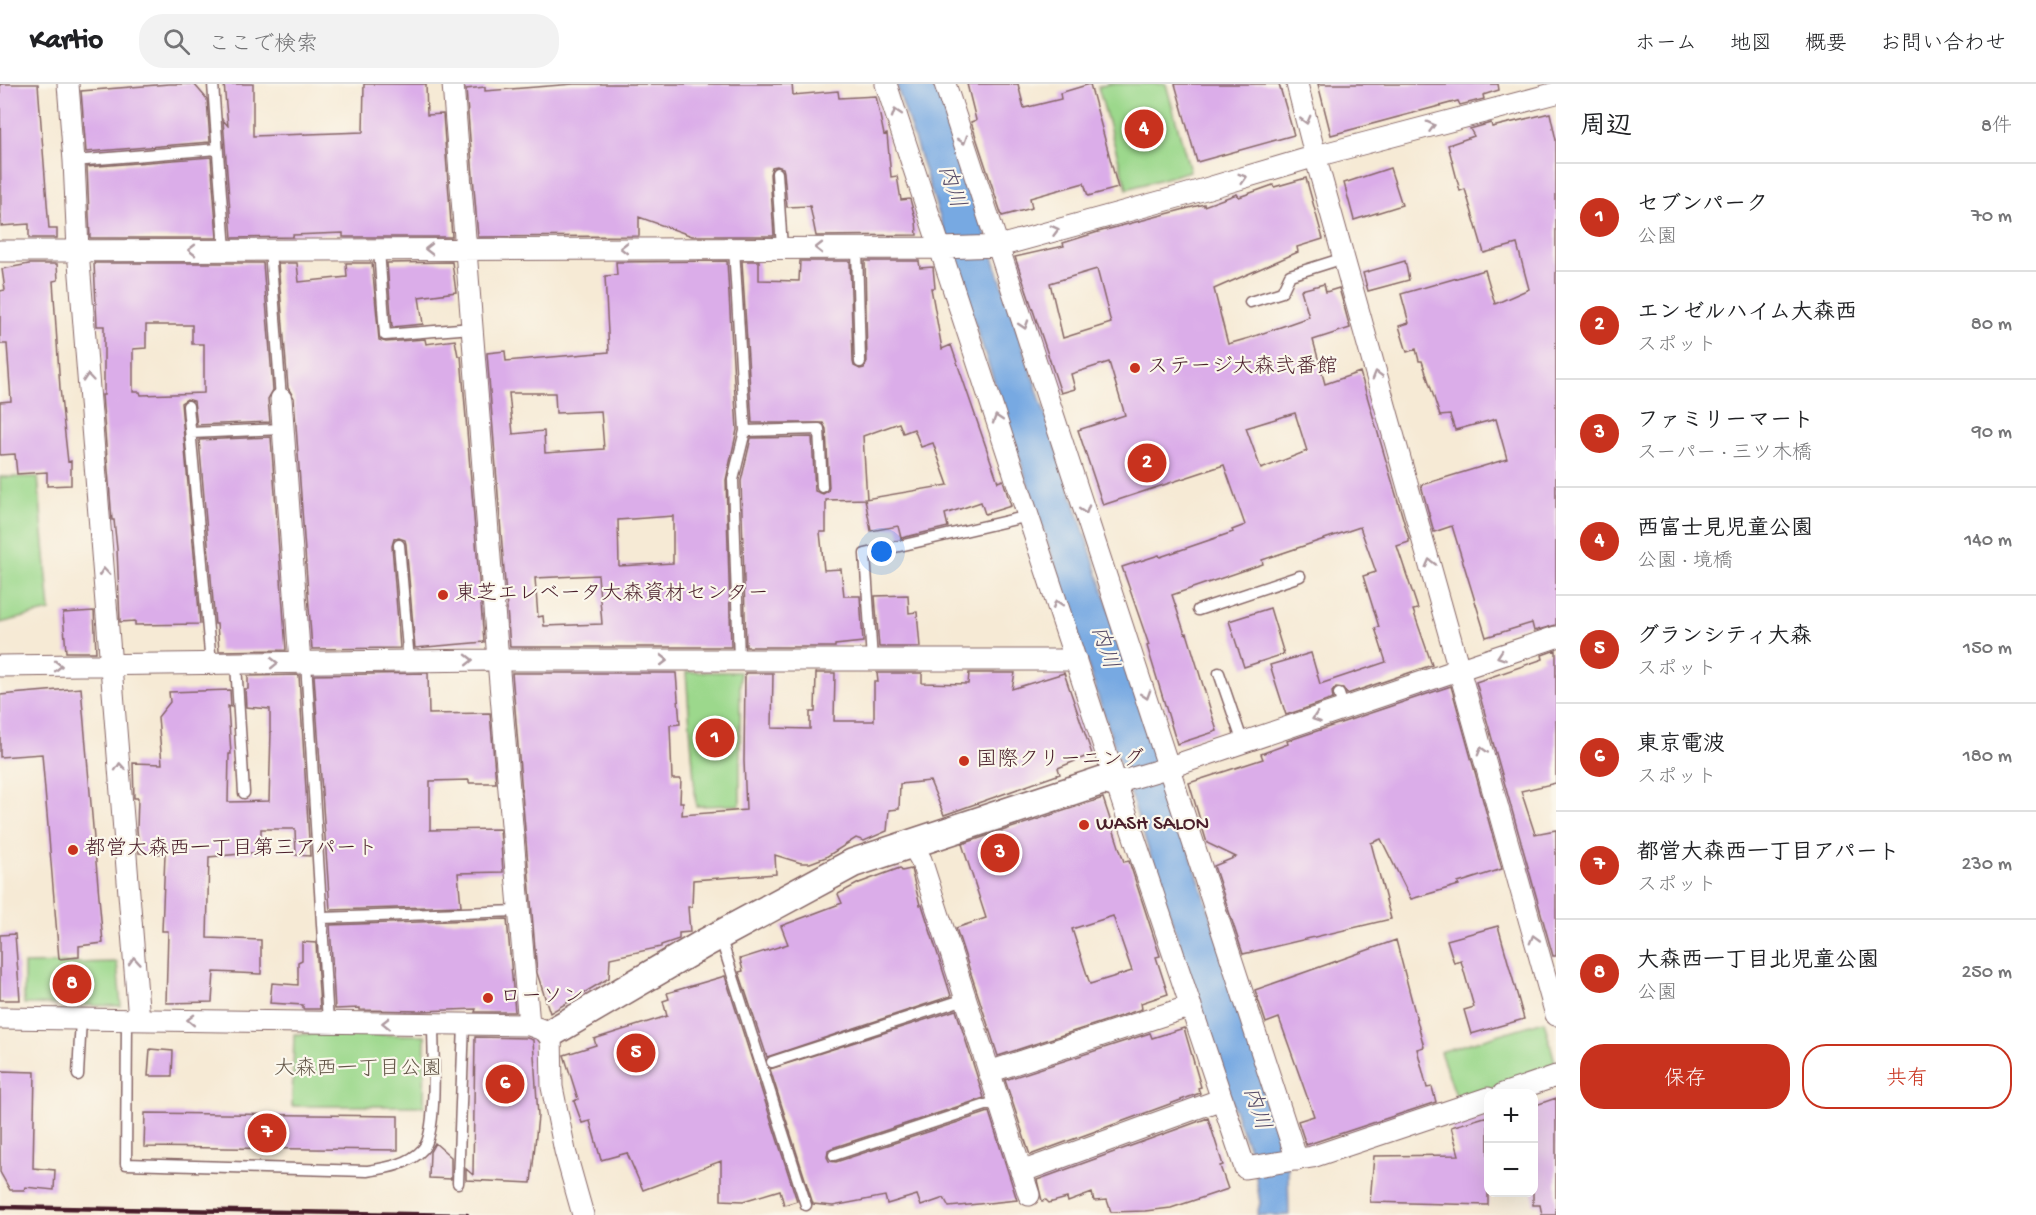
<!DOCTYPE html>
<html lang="ja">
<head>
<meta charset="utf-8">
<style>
	body { margin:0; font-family:"Gochi Hand","Klee One",sans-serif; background:#f2f2f2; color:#202124 }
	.controls { position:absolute; right:18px; bottom:18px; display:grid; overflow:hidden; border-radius:12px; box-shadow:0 6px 24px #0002 }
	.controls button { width:54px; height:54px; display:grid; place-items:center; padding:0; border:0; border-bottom:2px solid #e0e0e0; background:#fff; color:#202124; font:30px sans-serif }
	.you { position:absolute; left:882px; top:468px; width:21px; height:21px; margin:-15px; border:4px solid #fff; border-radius:50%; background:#1a73e8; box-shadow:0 0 0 9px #1a73e833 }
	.badge { display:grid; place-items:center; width:39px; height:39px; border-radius:50%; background:#c8321e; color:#fff; font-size:20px; font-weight:700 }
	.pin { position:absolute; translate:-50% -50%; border:3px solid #fff; box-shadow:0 2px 6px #0006 }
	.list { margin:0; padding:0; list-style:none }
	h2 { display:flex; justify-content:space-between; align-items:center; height:78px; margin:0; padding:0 24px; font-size:26px }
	h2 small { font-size:20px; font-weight:400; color:#757577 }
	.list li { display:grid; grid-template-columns:39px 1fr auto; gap:18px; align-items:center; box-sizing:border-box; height:108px; padding:0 24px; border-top:2px solid #e0e0e0 }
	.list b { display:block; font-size:22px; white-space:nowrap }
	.list p { margin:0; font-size:20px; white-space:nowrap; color:#757577 }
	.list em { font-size:20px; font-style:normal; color:#757577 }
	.actions { display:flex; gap:12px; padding:18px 24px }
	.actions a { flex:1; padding:14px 0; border:2px solid #c8321e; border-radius:24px; text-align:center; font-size:21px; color:#c8321e }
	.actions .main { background:#c8321e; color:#fff }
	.icon { flex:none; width:33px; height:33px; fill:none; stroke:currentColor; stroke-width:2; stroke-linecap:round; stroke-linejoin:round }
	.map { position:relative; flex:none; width:1556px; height:1131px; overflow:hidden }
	header { display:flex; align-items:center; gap:36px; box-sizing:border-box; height:84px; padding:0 30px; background:#fff; border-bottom:2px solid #e0e0e0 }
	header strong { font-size:28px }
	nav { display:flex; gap:33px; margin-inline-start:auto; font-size:21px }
	.search { width:420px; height:54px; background:#f2f2f2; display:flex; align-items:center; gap:15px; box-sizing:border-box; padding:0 21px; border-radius:24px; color:#757577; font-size:22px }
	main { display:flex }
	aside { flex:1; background:#fff }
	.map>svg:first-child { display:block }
</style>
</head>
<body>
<header>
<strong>Kartio</strong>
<div class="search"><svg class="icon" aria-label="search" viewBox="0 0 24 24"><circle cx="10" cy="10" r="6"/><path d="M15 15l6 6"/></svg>ここで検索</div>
<nav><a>ホーム</a><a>地図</a><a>概要</a><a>お問い合わせ</a></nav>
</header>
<main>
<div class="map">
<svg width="1556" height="1131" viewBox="0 0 1556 1131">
	<rect width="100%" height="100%" fill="#fbf7ec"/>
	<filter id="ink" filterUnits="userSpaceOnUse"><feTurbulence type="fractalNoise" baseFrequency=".0167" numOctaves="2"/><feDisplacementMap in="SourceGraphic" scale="12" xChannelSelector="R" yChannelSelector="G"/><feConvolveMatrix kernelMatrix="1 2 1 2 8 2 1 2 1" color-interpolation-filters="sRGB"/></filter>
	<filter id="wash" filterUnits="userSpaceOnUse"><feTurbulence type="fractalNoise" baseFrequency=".008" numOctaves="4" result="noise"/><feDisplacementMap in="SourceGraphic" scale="24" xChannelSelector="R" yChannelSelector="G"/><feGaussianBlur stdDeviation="1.35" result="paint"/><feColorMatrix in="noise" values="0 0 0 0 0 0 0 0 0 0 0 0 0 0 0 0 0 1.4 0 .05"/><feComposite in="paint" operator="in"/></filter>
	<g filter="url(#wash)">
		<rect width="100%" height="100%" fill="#f6ead5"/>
		<path fill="#9cd88c" stroke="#737c5c" stroke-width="1.5" d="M1109,0H1166L1190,87L1127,105L1098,3Z
			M0,393H38L50,527L0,539Z
			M686,588H740V721L696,722Z
			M117,878L121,922L24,920V880Z
			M1544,937L1556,982L1458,1017L1440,968Z
			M294,950L425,951L424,1022H292Z"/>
		<path fill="#77a9e2" stroke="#606486" stroke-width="1.5" d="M896,0H936L1277,1032L1288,1084L1289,1131H1257L1260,1119L1253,1074L1240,1043Z"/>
		<g id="blocks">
			<path fill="#dbade9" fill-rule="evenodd" d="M0,0H38L49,145H57V154H29V140L1,142Z
				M169,0H194L207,15L210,58L86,68L81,7Z
				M224,0H253V52L363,48L364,0H426L427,31L443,30L452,153H343V149L293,151V153L232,154L223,36L228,42Z
				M574,0H792L793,11L838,7L839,14L876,12L884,51L887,50L891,93L897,92L901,116L910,115L916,137L917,151L816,152L810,122L787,123L784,88L783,84L777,82L772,83L770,90L774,152H692L639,133V152L478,153L466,5L485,3V7Z
				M967,0H1018L1024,24L1061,15L1060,9L1090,0L1118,104L1088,112L1084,99L1030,114L1032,124L1002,132L971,38L976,36Z
				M1175,0H1279L1294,51L1197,78Z
				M1318,0H1498L1499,6L1483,11L1484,15L1460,21L1458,17L1331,51Z
				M1550,29L1556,56V541L1534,547L1532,539L1486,553L1452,442L1434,448L1421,401L1507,375L1496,335L1455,346L1450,331L1440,332L1422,277H1419L1416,265L1407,268L1399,242L1409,239L1401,210L1485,186L1495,220L1529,205L1517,160L1484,169L1465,105L1460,107L1448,61L1474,52L1470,45L1491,39L1492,43Z
				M211,73L217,154H90L87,83Z
				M1390,84L1402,121L1354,136L1344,99Z
				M1306,94L1323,155L1297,163L1298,168L1214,205L1222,237L1228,260L1249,254L1309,233L1301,206L1324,200L1326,208L1339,204L1350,244L1313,256L1325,300L1360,288L1409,455V458L1397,462L1418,525L1413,526L1432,581L1347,610L1343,604L1336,603L1332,608L1333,615L1286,631L1270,581L1311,569L1320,600L1386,578L1375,544L1379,543L1363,492L1376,488L1360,443L1262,476L1263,480L1172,511L1185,550L1187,549L1217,647L1177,660L1147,562L1149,561L1122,483L1159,471L1160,473L1233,448L1232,446L1245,441L1224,381L1103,421L1078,346L1125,331L1109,278L1071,290L1075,305L1061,309L1015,173L1064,162L1063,159L1098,148L1204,120V122L1237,110L1239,113L1273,101L1274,103ZM1097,185L1111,239L1063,254L1050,199ZM1295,329L1307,367L1261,385L1246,344Z
				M727,177L737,346L726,396L731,563H510L487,269L505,267L506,277L609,268L605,192L617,191L616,178ZM509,309H555L556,329L601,327L604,365L545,369L544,347L513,350ZM673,432V479L619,482L618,436ZM598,491L602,540L544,542L543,532L538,533L535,494Z
				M742,177H759V196L799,197L800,177H850L853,278L854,282L860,285L864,284L867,278L865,177H919L920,184L933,183L935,204H931L942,265L951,261L998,398L1003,396L1011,422L985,430L981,418L945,430L948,443L901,454L898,442L871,447L865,415L948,401L933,359L921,363L914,345L903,349L899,339L863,352L867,415L826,416V448H820L824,486L841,485L844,512H860L863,558L835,561V563H746L741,397L751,354L812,353L815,407L823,410L828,407L829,403L826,345L823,339H752Z
				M1405,177L1409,196L1368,207L1363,189Z
				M452,178L456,208L419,213L423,240L392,243L387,179Z
				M94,179H263L273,306L268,315L270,338L197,341L194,317L187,315L181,319L200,540L135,541V537L120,538L117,465L114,436H112L102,311H104V242H97ZM146,241H192V260H204V309L141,311L140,308H133V265L146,264Z
				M278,179H297L299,198L347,193L346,179H372L379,256L386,258L425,255L426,260L455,256L458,272H461L484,558L415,564L406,460L405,456L399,454L394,455L392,462L400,564L312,565L294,314L288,304Z
				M29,180H57L58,196L53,197L60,304L68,378L71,377V401L47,402V388L17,390L15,370L0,371V318L11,317L7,260H0V207L5,206L2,185Z
				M271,353L286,566L219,567L217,540H215L199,356Z
				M908,511L909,529L917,528L920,563H879L875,512Z
				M1270,524L1284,570L1244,583L1229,537Z
				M94,527L96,568H66L63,529Z
				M1556,566V699L1521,707L1535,750L1556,746V872H1553L1476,598L1543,575L1542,571Z
				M428,589L429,630L490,629L496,699H469V696L430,697V746L500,745L503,788L458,789L461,822L330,826L314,591Z
				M512,589H676L680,640L670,641L672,695H681L680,718H683L682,731L746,726L744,677L745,589H773L772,644L810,645V628H815L816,589H835L834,637H874V598H878L877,589H922V599L968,600L969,589H1015L1012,605L1064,589L1092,670L1058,684L1060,690L944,731L930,697L900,700L899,725L889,726L887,747L864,757L856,754L826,773L810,779H801L775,771L776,790L693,796L692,823H688L690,848L679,849V855L661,861V863L610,874L609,894L550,929L537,889Z
				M299,591L310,772L296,771L295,745H261V768L209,773L207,854L261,856V890L214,888L212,918L166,919L168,847H162L165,770L139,769L137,745L138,714H134L133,679L162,680L158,633L170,618L169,608L230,606L231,623L228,622L231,670H229L228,718L269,717L271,648H270V625L246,623L245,605H248V592Z
				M1451,602L1502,785L1458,799L1459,801L1411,815L1381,755L1371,759L1391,835L1243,870L1214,782L1236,773L1207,759L1189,699L1263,675L1261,670L1288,660L1287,657L1293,655Z
				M81,604L103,859L79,862V873L59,875L42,670L0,673V611Z
				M1103,714L1124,778L1129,777L1160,872L1156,873L1168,910L1141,919L1142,925L998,972L956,844L986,834L962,760ZM1113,832L1132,887L1090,900L1072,845Z
				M900,784L902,787L911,785L920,821H922L951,912L767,973L739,888L743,887L740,875L788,860L781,842L842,819L838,810L859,799Z
				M507,835L515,928H475L476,925L421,927L360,926V924L335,925L330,841Z
				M1498,842L1524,935L1471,950L1464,926L1474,923L1461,877L1454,879L1447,856Z
				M15,850L20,916H0V851Z
				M1396,856L1424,963L1417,965L1427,1004L1432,1003L1436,1018L1306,1061L1298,1037L1314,1032L1279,934L1266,939L1255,906Z
				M302,858L316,859L320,925H303V921L270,919L272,899L298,901V878L302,876Z
				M725,892L797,1117L784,1121L780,1106L743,1117L721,1116V1077L643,1106L627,1069L601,1076L590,1037L582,1039L574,1017L578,1015L564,971L596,961L594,955L667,932L663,917L669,915L667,909Z
				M956,926L984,1014L832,1064L828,1066L827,1073L829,1077L836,1078L989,1028L1017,1116L949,1123L944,1114L921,1122L917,1111L887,1120L885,1112L833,1122L813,1120L770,985Z
				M1184,944L1201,1003L1198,1004L1200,1009L1030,1071L1005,996L1150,949L1152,954Z
				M475,953L527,954L533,956L538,1032L531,1099L466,1096V1085L473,1091Z
				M150,965L173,967L172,992H148Z
				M0,987L35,988L33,1084L55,1086L54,1106L25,1103L24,1106H10L0,1088Z
				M1556,1014V1131H1542L1540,1121H1533V1022Z
				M145,1029L398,1032V1066L144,1063Z
				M1488,1032V1121L1370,1118L1374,1072L1459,1071L1451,1043Z
				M1208,1034L1223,1081L1220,1082L1228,1105L1171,1124L1145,1127L1111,1128L1107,1116L1094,1117L1092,1109L1068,1118L1067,1114L1049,1119L1046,1116L1042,1117L1037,1096Z
				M435,1059L451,1073V1095L429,1094L430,1068Z"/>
		</g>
	</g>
	<g filter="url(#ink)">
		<use href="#blocks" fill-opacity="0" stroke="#866666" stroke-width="1.5"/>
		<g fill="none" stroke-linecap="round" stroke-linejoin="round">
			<g stroke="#866666" stroke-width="13">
				<path id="lane" d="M213,0L225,166
					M74,77L217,65
					M777,89L782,164
					M734,164L745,347L733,396L739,576
					M857,164L860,278
					M379,165L385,251L472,244
					M270,166L281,315
					M1250,218L1282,208L1290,191L1344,174
					M188,322L211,580
					M745,347L819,345L822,403
					M191,349L283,345
					M399,461L409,577
					M1198,526L1300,492
					M872,576L865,470L1029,432
					M306,578L328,938
					M236,580L244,709
					M1219,589L1243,659
					M1339,610L1344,625
					M322,834L519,827
					M720,852L806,1121
					M127,936L126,1080L367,1087C386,1084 409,1081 423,1065C438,1048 433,965 433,940
					M772,978L965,915
					M78,991L81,935
					M834,1071L998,1017
					M458,1099L464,940"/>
			</g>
			<g stroke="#866666" stroke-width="23">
				<path id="street" d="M68,0L74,77L78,166L139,936
					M453,0L498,576L529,941
					M886,0L1116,699L1245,1084L1312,1073L1488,1014
					M945,0L1297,1076
					M1297,0L1319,86L1556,931
					M0,167L941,164L999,162L1185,111L1316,72L1556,9
					M281,315L300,579
					M0,582L488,576H1076
					M1116,699L1170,683L1556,553
					M911,759L921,776L1029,1111
					M0,934L529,941L551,949L552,1003L565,1067L583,1131
					M989,988L1191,922
					M1503,1010L1556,992
					M1021,1088L1222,1015"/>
			</g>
			<g stroke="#866666" stroke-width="31">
				<path id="secondary" d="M551,949L705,859L853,779L1104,696L1116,699"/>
			</g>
			<use href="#lane" stroke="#fff" stroke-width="10"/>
			<use href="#street" stroke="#fff" stroke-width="21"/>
			<use href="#secondary" stroke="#fff" stroke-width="28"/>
			<path stroke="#4a1f2b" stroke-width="4.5" d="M0,1123L467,1131"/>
		</g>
		<defs><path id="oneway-chevron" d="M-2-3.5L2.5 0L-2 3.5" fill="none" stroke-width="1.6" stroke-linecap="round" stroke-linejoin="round" transform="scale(1.5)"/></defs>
		<g stroke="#ae9aa0">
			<use href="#oneway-chevron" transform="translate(896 29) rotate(-108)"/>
			<use href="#oneway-chevron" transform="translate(1306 36) rotate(75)"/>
			<use href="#oneway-chevron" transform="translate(1431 42) rotate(-15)"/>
			<use href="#oneway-chevron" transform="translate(963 56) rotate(72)"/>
			<use href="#oneway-chevron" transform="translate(1243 94) rotate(-17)"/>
			<use href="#oneway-chevron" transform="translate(1055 146) rotate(-15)"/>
			<use href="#oneway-chevron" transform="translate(624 164) rotate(180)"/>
			<use href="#oneway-chevron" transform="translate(819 164) rotate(-180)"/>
			<use href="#oneway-chevron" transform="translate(429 165) rotate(180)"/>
			<use href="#oneway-chevron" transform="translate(192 166) rotate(-180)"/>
			<use href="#oneway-chevron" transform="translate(1024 241) rotate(72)"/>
			<use href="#oneway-chevron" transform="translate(1377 291) rotate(-106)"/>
			<use href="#oneway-chevron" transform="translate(88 294) rotate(-95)"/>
			<use href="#oneway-chevron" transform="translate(997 335) rotate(-108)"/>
			<use href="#oneway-chevron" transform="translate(1085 426) rotate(72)"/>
			<use href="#oneway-chevron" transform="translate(1430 479) rotate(-105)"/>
			<use href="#oneway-chevron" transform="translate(104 488) rotate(-95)"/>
			<use href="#oneway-chevron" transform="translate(1057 520) rotate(-108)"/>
			<use href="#oneway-chevron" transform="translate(1501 572) rotate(161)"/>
			<use href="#oneway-chevron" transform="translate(469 576) rotate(-1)"/>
			<use href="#oneway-chevron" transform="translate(664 576)"/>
			<use href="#oneway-chevron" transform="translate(274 579) rotate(-1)"/>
			<use href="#oneway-chevron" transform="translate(58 582)"/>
			<use href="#oneway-chevron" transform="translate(1146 611) rotate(72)"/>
			<use href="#oneway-chevron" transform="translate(1316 634) rotate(161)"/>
			<use href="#oneway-chevron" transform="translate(1482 667) rotate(-106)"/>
			<use href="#oneway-chevron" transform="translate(120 683) rotate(-94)"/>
			<use href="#oneway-chevron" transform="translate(1534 855) rotate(-106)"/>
			<use href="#oneway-chevron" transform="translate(134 877) rotate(-94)"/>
			<use href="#oneway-chevron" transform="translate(191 936) rotate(-179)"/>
			<use href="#oneway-chevron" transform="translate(386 939) rotate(-179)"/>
		</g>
	</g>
	<g fill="#c8321e" stroke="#fbf7ec" stroke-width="2">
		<circle cx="1135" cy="284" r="6"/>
		<circle cx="443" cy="511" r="6"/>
		<circle cx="964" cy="677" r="6"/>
		<circle cx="1084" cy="741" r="6"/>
		<circle cx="73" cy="766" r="6"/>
		<circle cx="488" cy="914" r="6"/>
	</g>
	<g text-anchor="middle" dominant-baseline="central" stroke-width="4.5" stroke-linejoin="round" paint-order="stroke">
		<g font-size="21" fill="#4a1f2b" stroke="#fbf7ec" text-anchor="start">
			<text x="1147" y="284">ステージ大森弐番館</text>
			<text x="455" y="511">東芝エレベータ大森資材センター</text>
			<text x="976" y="677">国際クリーニング</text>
			<text x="1096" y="741">WASH SALON</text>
			<text x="85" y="766">都営大森西一丁目第三アパート</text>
			<text x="500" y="914">ローソン</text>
		</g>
		<g font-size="21" fill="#635648" stroke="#fbf7ec">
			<text x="358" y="986">大森西一丁目公園</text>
		</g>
		<g font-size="22" font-style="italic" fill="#5a4f6b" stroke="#fbf7ec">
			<text transform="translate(950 103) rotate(72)">内川</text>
			<text transform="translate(1103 564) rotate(72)">内川</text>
			<text transform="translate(1255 1025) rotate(72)">内川</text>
		</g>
	</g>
</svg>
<div class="controls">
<button>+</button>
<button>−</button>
</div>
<div class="you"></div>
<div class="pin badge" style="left:715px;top:654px">1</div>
<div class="pin badge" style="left:1147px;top:379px">2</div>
<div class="pin badge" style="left:1000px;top:769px">3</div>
<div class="pin badge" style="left:1144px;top:45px">4</div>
<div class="pin badge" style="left:636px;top:969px">5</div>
<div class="pin badge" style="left:505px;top:1000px">6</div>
<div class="pin badge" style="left:267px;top:1049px">7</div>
<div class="pin badge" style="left:72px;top:900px">8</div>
</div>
<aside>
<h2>周辺<small>8件</small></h2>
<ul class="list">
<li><span class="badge">1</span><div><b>セブンパーク</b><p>公園</p></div><em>70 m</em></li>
<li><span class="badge">2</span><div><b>エンゼルハイム大森西</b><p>スポット</p></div><em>80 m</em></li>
<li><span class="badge">3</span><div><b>ファミリーマート</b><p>スーパー · 三ツ木橋</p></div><em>90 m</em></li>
<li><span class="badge">4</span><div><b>西富士見児童公園</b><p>公園 · 境橋</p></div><em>140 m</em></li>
<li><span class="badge">5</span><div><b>グランシティ大森</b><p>スポット</p></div><em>150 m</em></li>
<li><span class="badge">6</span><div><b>東京電波</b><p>スポット</p></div><em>180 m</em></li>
<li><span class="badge">7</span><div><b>都営大森西一丁目アパート</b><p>スポット</p></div><em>230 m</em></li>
<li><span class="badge">8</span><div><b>大森西一丁目北児童公園</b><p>公園</p></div><em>250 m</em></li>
</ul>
<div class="actions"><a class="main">保存</a><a>共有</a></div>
</aside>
</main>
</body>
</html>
